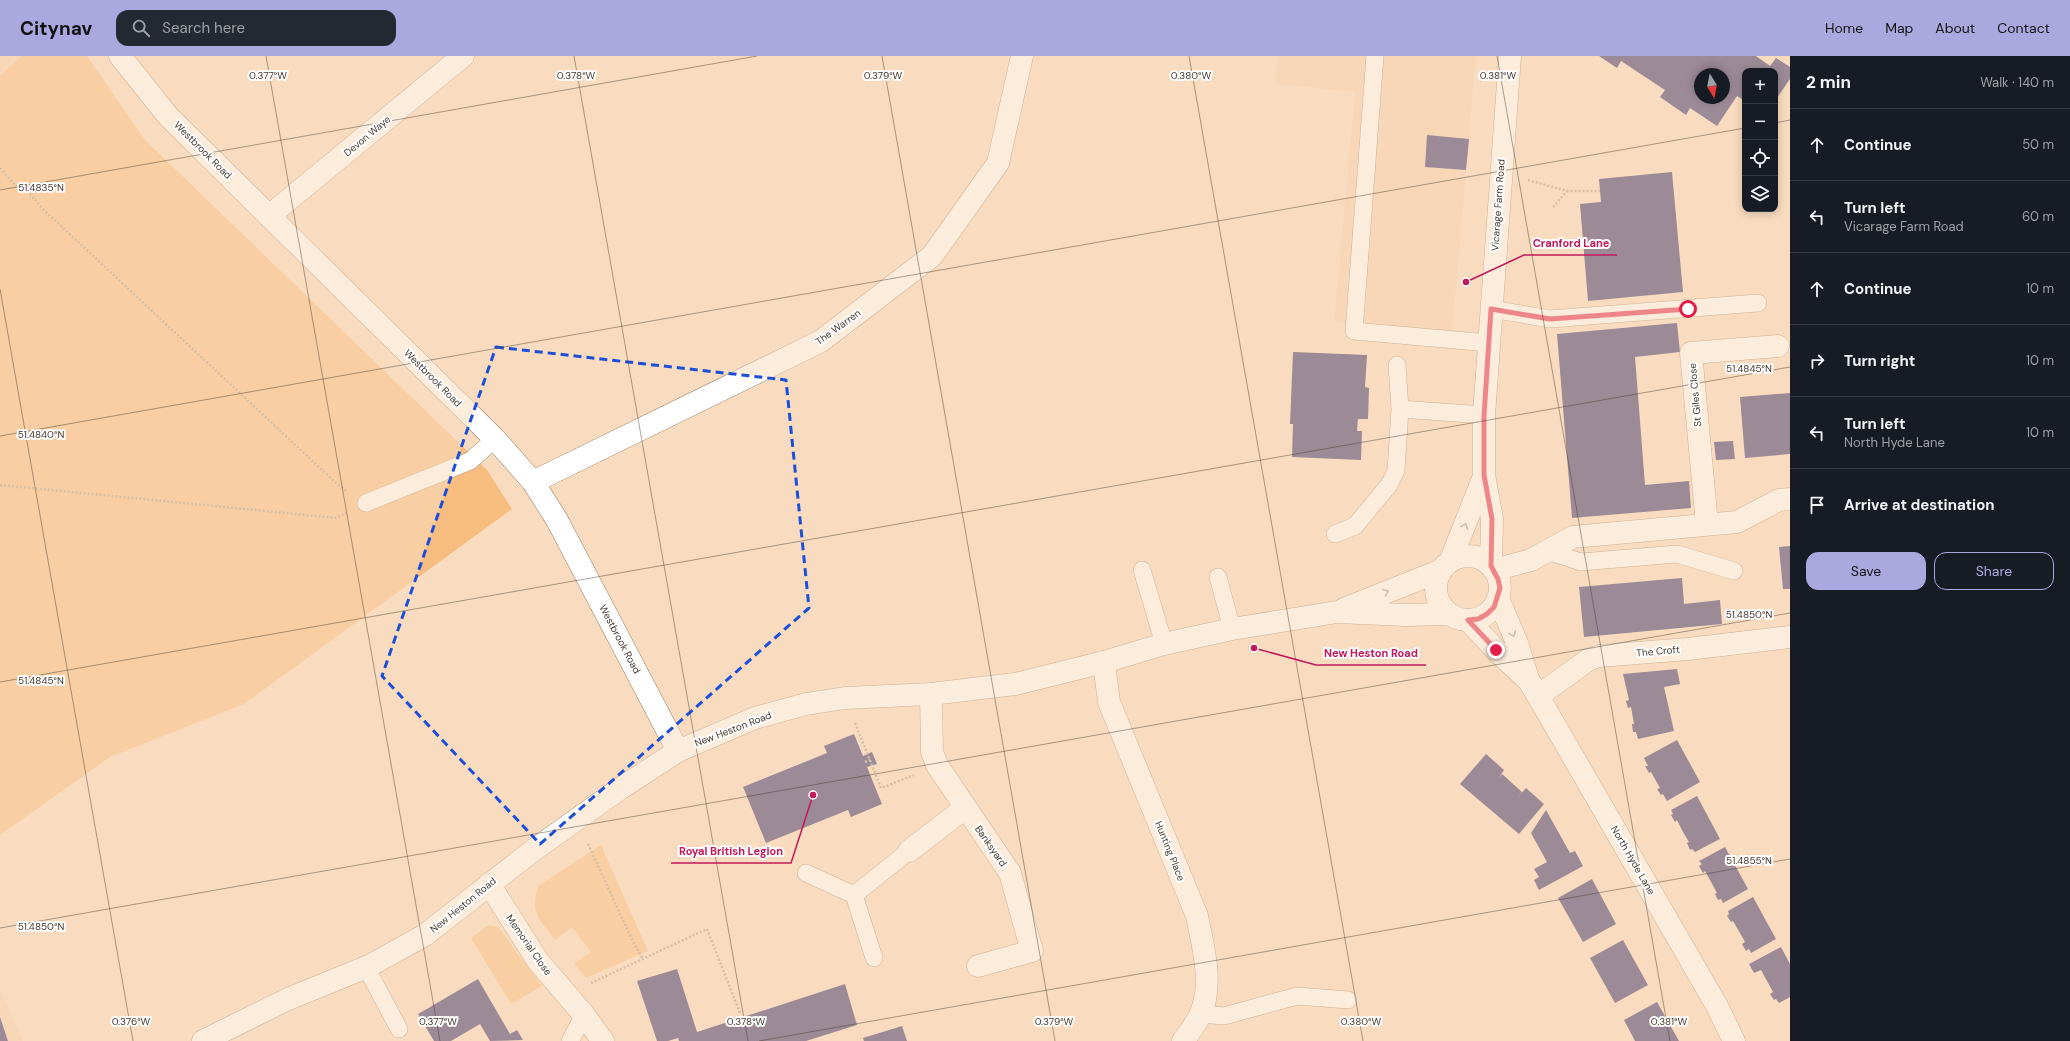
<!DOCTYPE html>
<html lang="en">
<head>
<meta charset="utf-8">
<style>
	body { margin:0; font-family:"DM Sans",sans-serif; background:#242831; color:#f1f3f6 }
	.controls { position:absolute; right:12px; top:12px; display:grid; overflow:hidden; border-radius:8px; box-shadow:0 2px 10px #0003 }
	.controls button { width:36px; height:36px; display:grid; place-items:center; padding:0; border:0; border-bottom:1px solid #363941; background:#171b24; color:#f1f3f6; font:20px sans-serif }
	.compass { position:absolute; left:1694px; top:12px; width:36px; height:36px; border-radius:50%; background:#171b24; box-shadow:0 2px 10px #0003; rotate:170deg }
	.stop { position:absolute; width:12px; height:12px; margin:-9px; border:3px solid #e11d48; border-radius:50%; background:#fff }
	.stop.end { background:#e11d48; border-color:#fff; box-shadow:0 1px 4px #0008 }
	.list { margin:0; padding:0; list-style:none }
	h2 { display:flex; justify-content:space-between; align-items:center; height:52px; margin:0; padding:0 16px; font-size:17px }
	h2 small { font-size:13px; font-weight:400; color:#9ea1a6 }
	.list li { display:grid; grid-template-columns:26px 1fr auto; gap:12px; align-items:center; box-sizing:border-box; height:72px; padding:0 16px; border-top:1px solid #363941 }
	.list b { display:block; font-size:15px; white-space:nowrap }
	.list p { margin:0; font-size:13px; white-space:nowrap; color:#9ea1a6 }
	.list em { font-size:13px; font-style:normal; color:#9ea1a6 }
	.actions { display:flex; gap:8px; padding:12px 16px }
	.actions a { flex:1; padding:9px 0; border:1px solid #aba8e0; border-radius:12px; text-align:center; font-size:14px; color:#aba8e0 }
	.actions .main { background:#aba8e0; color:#111 }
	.icon { flex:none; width:22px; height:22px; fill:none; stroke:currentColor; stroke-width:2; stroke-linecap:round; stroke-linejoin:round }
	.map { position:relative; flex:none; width:1790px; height:985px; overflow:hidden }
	header { display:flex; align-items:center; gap:24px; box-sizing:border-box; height:56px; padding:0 20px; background:#aba8e0; color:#111 }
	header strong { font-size:19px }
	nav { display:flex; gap:22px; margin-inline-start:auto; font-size:14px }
	.search { width:280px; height:36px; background:#242831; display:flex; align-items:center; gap:10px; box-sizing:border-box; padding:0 14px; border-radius:12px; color:#9ea1a6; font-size:15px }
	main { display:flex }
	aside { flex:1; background:#171b24 }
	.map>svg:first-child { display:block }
</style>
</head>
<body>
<header>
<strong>Citynav</strong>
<div class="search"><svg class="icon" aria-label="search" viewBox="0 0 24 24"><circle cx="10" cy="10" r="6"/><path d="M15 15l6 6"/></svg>Search here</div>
<nav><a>Home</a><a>Map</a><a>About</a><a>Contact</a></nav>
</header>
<main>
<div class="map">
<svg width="1790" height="985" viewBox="0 0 1790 985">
	<rect width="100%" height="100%" fill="#f9dcbf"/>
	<path fill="#f3d0ae" d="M0,0H22L0,20Z
		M1278,0H1476L1452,278L1334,266L1355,36L1276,28Z
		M0,933L23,985H0Z"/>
	<path fill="#f7bd7e" d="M22,0H87L145,84L487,414L512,453L244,648L110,701L0,779V20Z
		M601,789L648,895L586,922L574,908L591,896L572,871L555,884C539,862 530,859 538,830Z
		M489,869L498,871L542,930L511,948L471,882Z"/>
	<path fill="#2a2765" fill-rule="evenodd" d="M1599,0H1756L1770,10L1776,2L1790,11V23L1775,45V15H1745V45L1737,40L1717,70L1690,52L1686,59L1660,41L1665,34L1621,5L1617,12ZM1700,18H1724V42H1700Z
		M1427,79L1469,83L1466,114L1425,111Z
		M1672,116L1683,236L1588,245L1580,148L1601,146L1599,123Z
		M1677,267L1680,296L1635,301L1645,429L1689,425L1691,452L1572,462L1557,278Z
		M1293,296L1367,299L1365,331L1369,332L1368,363H1358L1357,375H1362L1361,404L1292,401L1293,368H1290Z
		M1790,337V398L1745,402L1740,341Z
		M1733,385L1735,403L1716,404L1714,386Z
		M1790,490V533H1783L1779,491Z
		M1682,522L1684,548L1720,544L1722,568L1584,581L1579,531Z
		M1677,613L1680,628L1664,631L1674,675L1638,683L1636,676H1633L1632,668H1634L1631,651L1628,652L1626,645L1629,644L1623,618Z
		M854,678L863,700L872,696L877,708L867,711L882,748L851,761L848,754L766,787L743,731L827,697L824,690Z
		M1677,684L1700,726L1667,745L1663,738L1661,739L1657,733L1660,732L1651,716L1649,717L1645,710H1648L1644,702Z
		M1486,698L1504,714L1498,723L1502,718L1522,736L1518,741L1526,732L1544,748L1519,778L1460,728Z
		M1697,740L1720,783L1695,796L1692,793L1690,794L1687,787L1689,786L1683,776L1677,764L1675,766L1671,759L1673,758L1671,754Z
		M1546,754L1570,797L1575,795L1583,810L1539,834L1534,824L1539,821L1534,813L1547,806L1531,777Z
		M1725,791L1748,833L1723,847L1721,843L1718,844L1715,838L1717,837L1705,815L1703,817L1699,810L1702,808L1699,805Z
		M1592,823L1616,868L1583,886L1558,842Z
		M1753,841L1776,883L1751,897L1749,893L1746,895L1742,888L1745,886L1733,865L1731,866L1727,860L1729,858L1728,855Z
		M1623,884L1648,929L1615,947L1590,902Z
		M1781,891L1790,908V941L1779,947L1776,943L1774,944L1770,938L1773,936L1761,914L1754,917L1749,908Z
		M677,913L697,976L845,928L857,969L806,985H679L678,982L668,985H657L637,925Z
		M478,923L510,978L517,974L523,984L490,985L480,968L451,985H434L418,958Z
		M1657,946L1679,985H1635L1624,964Z
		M0,961L8,985H0Z
		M902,970L907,985H864L863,982Z"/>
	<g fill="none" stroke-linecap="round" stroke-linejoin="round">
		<g stroke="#977d62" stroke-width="18">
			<path id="service" d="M1375,0L1354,275L1489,287
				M1491,253L1550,263L1758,247
				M1400,353L1484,359
				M366,447L470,405L495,383
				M1335,478L1355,470L1389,429L1396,415L1400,353L1397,309
				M1547,495L1581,506L1677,498L1734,515
				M1142,514L1164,588
				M1218,521L1232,573
				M806,817L854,839L874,902
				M854,839L909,795
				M366,911L399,973
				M1201,958L1224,960L1297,940L1348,944
				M570,985L584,959"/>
		</g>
		<g stroke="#977d62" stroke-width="23">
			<path id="minor" d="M269,160L463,0
				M533,426L821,285L932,200L998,107L1022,0
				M1707,468L1691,297L1778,290
				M1494,514L1531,504L1573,481L1737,466L1779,444L1790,443
				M1104,606L1109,646L1197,860C1203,891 1214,929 1200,959C1196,968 1189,977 1183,985
				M931,638L932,696L937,709L1010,817L1032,895L978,910
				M1538,640L1588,604L1599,600L1688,593L1790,581
				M909,795L965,752
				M489,828L538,905L584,959L603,985"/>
		</g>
		<g stroke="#977d62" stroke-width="23">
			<path id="tertiary" d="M120,0L168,60L495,383L533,426L557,464L678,695
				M1436 532a32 32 0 1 1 64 0a32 32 0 1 1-64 0Z
				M1450,506L1484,420
				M1491,510L1492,463L1484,419V359L1510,0
				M1498,542L1517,587L1528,623
				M1344,553L1442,514
				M1468,564L1496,594L1529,625L1538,640L1717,950L1734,985
				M203,985L288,943L369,910L425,879L531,796L621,732L678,695L755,662L806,648L845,642L931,638L1015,628L1104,606L1164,588L1232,573L1337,556L1406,559L1449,558"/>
		</g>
		<path stroke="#b09a84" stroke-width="2.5" stroke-dasharray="2 2" stroke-linecap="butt" d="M0,112L17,131L28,136L44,154L336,427L347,435
			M1528,124L1567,135H1600
			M1553,151L1567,135
			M0,429L336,462L346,457
			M855,667L881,732L914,719
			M865,706L870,704
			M588,788L633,886L643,903
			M591,927L707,873L740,957"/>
		<use href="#service" stroke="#fff" stroke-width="17"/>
		<use href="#minor" stroke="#fff" stroke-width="22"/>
		<use href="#tertiary" stroke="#fff" stroke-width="22"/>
	</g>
	<defs><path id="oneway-chevron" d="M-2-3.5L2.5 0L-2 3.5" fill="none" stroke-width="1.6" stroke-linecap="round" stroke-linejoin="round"/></defs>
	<g stroke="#a29c96">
		<use href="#oneway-chevron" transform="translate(1465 470) rotate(-67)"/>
		<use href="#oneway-chevron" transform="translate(1386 536) rotate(-22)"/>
		<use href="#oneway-chevron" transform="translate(1513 578) rotate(68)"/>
	</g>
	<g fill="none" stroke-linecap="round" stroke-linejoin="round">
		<path stroke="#e11d48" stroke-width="5" d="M1496,594L1468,564L1478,563L1487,558L1494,551L1500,532L1498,523L1491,510L1492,463L1484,419V360L1491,253L1550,263L1688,253"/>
	</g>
	<path d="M0 0H1790V985H0ZM496,291L786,324L809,552L540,788L382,620Z" fill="#f9dcbf" fill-opacity=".55" fill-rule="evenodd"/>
	<path fill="none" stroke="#1d4ed8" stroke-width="3" stroke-dasharray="8 5" stroke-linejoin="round" d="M496,291L786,324L809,552L540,788L382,620Z"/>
	<path fill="none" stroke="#45392e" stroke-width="1" stroke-opacity="0.45" d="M266,0L440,985M574,0L748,985M882,0L1055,985M1189,0L1363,985M1497,0L1670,985M1775,67L1790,64M0,134L757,0M0,233L133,985M0,380L1745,72M0,626L1790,311M0,872L1790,557M759,985L1790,803"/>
	<g text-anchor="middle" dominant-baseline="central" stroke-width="4" stroke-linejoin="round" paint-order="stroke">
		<g font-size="10" fill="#45392e" stroke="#fff">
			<text transform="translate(367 80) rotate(-40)">Devon Waye</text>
			<text transform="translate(203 94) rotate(45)">Westbrook Road</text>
			<text transform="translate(1498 149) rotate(-86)">Vicarage Farm Road</text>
			<text transform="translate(838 271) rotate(-36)">The Warren</text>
			<text transform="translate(433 322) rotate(45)">Westbrook Road</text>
			<text transform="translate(1695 339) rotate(-95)">St Giles Close</text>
			<text transform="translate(620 583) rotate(62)">Westbrook Road</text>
			<text transform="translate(1658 595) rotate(-5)">The Croft</text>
			<text transform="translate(733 673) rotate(-21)">New Heston Road</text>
			<text transform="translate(991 790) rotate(55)">Banksyard</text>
			<text transform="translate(1170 795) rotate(68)">Hunting Place</text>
			<text transform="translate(1633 804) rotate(60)">North Hyde Lane</text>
			<text transform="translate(463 849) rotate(-39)">New Heston Road</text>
			<text transform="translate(529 889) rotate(55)">Memorial Close</text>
		</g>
	</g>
	<g font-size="10" text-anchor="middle" fill="#45392e" stroke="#fff" stroke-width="4" stroke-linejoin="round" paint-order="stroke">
		<text x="268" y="23">0.377°W</text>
		<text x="576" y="23">0.378°W</text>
		<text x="883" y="23">0.379°W</text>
		<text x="1191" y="23">0.380°W</text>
		<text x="1498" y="23">0.381°W</text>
		<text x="41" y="135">51.4835°N</text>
		<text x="1749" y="316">51.4845°N</text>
		<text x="41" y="382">51.4840°N</text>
		<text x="1749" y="562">51.4850°N</text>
		<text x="41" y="628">51.4845°N</text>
		<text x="1749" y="808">51.4855°N</text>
		<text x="41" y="874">51.4850°N</text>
		<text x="131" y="969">0.376°W</text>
		<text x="438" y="969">0.377°W</text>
		<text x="746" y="969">0.378°W</text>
		<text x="1054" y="969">0.379°W</text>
		<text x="1361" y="969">0.380°W</text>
		<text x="1669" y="969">0.381°W</text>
	</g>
	<path fill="none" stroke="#c2185b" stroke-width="1.5" d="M1466 226L1524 199H1617M1254 592L1316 609H1426M813 739L791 807H671"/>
	<g fill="#c2185b" stroke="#fff" stroke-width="1.5">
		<circle cx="1466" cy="226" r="4"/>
		<circle cx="1254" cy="592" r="4"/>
		<circle cx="813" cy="739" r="4"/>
	</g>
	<g font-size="11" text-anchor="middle" font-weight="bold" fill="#c2185b" stroke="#fff" stroke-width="4" stroke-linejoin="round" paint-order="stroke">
		<text x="1571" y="191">Cranford Lane</text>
		<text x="1371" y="601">New Heston Road</text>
		<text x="731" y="799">Royal British Legion</text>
	</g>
</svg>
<div class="controls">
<button>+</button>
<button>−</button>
<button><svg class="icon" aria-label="locate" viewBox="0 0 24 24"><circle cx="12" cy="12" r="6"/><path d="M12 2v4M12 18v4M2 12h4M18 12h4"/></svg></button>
<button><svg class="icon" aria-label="layers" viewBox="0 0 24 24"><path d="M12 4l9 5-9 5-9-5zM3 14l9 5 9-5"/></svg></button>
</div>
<svg class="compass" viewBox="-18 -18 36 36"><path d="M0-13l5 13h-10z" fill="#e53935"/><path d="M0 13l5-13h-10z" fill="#9ea1a6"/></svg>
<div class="stop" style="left:1688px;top:253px"></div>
<div class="stop end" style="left:1496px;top:594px"></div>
</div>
<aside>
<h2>2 min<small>Walk · 140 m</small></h2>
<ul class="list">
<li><svg class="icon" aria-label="ahead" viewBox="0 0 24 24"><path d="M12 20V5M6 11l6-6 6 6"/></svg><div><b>Continue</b></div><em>50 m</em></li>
<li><svg class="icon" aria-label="left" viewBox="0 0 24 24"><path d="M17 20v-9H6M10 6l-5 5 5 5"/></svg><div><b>Turn left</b><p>Vicarage Farm Road</p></div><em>60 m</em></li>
<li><svg class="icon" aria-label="ahead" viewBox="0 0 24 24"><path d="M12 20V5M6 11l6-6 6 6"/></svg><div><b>Continue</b></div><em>10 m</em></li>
<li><svg class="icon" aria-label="right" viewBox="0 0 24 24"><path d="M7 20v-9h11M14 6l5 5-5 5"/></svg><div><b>Turn right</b></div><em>10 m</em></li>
<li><svg class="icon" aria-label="left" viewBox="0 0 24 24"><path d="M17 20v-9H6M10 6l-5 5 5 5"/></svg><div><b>Turn left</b><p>North Hyde Lane</p></div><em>10 m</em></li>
<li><svg class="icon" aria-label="arrive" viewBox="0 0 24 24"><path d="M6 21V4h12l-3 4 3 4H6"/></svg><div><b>Arrive at destination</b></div></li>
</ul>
<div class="actions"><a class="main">Save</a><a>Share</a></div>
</aside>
</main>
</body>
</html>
